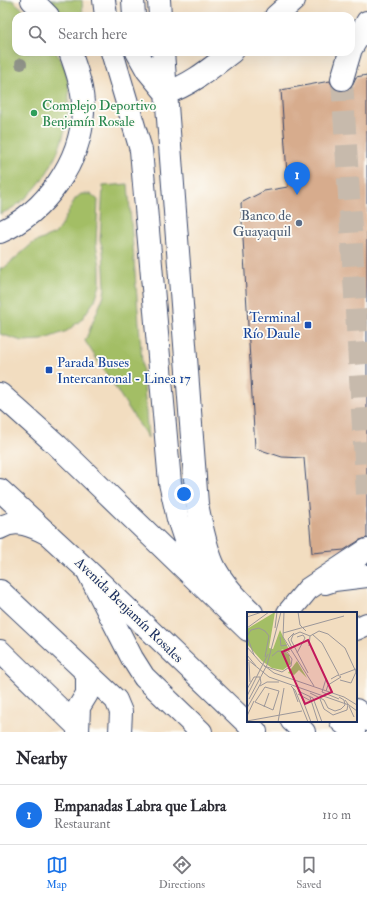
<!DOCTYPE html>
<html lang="en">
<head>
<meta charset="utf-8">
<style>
	body { margin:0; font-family:"IM FELL Double Pica",serif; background:#f2f2f3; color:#2b2b33 }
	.you { position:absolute; left:184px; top:494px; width:14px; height:14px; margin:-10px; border:3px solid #fff; border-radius:50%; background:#1a73e8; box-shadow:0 0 0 6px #1a73e833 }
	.badge { display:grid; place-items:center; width:26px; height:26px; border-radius:50%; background:#1a73e8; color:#fff; font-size:13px; font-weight:700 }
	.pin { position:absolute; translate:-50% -33px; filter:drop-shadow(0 1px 2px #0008) }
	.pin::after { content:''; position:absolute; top:21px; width:14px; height:12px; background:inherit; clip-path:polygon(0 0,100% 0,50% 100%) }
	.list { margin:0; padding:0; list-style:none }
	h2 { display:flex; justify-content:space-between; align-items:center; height:52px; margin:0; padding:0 16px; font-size:17px }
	h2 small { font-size:13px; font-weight:400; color:#7c7c81 }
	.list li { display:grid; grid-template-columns:26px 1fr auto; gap:12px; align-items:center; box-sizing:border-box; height:60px; padding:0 16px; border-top:1px solid #e1e1e2 }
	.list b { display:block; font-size:15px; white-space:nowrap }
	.list p { margin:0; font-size:13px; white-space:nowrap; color:#7c7c81 }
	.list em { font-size:13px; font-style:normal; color:#7c7c81 }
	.icon { flex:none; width:22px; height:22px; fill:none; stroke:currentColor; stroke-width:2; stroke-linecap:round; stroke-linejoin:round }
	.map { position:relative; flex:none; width:367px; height:732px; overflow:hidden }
	.search { position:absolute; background:#fff; box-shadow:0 4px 16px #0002; left:12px; right:12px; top:12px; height:44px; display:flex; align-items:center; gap:10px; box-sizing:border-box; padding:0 14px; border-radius:12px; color:#7c7c81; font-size:15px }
	.sheet { height:112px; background:#fff }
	nav { display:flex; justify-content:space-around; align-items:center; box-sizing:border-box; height:56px; border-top:1px solid #e1e1e2; background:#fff; font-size:11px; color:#7c7c81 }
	nav a { display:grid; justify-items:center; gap:2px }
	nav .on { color:#1a73e8 }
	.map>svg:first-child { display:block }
</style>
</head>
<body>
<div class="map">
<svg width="367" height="732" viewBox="0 0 367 732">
	<rect width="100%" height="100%" fill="#fdfcf7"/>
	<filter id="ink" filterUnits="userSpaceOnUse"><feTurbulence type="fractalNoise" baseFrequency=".025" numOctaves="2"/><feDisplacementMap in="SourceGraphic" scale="8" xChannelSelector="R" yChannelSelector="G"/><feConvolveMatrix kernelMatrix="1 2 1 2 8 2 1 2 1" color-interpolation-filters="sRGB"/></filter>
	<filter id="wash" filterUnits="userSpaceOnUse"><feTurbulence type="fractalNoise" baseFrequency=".012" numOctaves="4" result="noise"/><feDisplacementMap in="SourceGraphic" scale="16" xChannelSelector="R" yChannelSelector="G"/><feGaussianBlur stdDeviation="0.9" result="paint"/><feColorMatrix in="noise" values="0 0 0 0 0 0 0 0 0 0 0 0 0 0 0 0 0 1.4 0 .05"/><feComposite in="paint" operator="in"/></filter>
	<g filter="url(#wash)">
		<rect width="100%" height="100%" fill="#f2ddc0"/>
		<path fill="#a3be65" stroke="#5f7662" d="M0,0H12L31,16H16V52H56C58,57 63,63 65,68C80,119 51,194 0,214Z
			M51,0H82L83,16H64Z
			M128,184L148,438L85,341L104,295L105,287L103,250L100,240L103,186Z
			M81,194H91L98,200L96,244L100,266V285L95,300L81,320L67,331L42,340L22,341L0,334V268H4L33,243L55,234L62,224L75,199Z"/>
		<g id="blocks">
			<path fill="#d7ac8d" d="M367,75V538L360,540L344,550L312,553L304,458L282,457L255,448L241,203L264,191L288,187L281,90L330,81L333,88L338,91H345L351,88L356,77Z"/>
		</g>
	</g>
	<g filter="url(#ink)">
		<use href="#blocks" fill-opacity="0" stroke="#3b496d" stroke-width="1"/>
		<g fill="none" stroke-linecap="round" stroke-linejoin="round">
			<path stroke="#c7baac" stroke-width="22" stroke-dasharray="22 11" stroke-linecap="butt" d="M342,79L367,494"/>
			<g stroke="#3b496d" stroke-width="24">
				<path id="minor" d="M133,0L134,16
					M159,0L160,16
					M276,16L294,0
					M351,49L367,22
					M137,52L147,70L166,93C191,85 211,68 232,52
					M163,52L197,504C201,524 205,545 213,564C221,582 238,599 252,613
					M342,79L350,52
					M0,528C16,518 33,526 48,534
					M89,574L132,658L144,677L201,732
					M325,583L334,580L367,576
					M0,591L116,700L121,712L120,732
					M288,613L308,589L367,550
					M356,629L367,624
					M0,651L78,727
					M356,710L367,720
					M292,721L304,732
					M78,732L79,707L87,694V673"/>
			</g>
			<g stroke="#3b496d" stroke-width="24">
				<path id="major" d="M104,0L106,16
					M112,52L141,150L170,483L178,519L189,552L213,595
					M0,394L58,446L248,630
					M0,490L87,570L256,732
					M341,721L354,732"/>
			</g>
			<g stroke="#3b496d" stroke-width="24">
				<path id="highway" d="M32,0L48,16
					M0,232C46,212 81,161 83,112C84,91 77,71 70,52"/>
			</g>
			<use href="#minor" stroke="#fff" stroke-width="22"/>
			<use href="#major" stroke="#fff" stroke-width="22"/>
			<use href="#highway" stroke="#fff" stroke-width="22"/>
		</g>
		<circle fill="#92958b" cx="21" cy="64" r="6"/>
	</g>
	<circle fill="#2e9e5b" stroke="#fdfcf7" stroke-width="1.5" cx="34" cy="113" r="4"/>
	<circle fill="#5c6f8a" stroke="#fdfcf7" stroke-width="1.5" cx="299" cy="223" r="4"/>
	<g fill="#1a4fb4" stroke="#fdfcf7" stroke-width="1.5">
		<rect x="304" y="321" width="8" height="8" rx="2"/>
		<rect x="45" y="366" width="8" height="8" rx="2"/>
	</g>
	<g text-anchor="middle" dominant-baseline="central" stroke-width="3.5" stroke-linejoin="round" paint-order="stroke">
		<g font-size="14" fill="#27864d" stroke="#fdfcf7" text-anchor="start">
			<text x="42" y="105">Complejo Deportivo<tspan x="42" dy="16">Benjamín Rosale</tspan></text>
		</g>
		<g font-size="14" fill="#4e5e75" stroke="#fdfcf7" text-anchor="end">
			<text x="291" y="215">Banco de<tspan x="291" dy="16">Guayaquil</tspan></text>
		</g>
		<g font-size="14" fill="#164399" stroke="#fdfcf7" text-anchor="end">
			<text x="300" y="317">Terminal<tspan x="300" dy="16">Río Daule</tspan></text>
			<text x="57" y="362" text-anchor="start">Parada Buses<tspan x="57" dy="16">Intercantonal - Linea 17</tspan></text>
		</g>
		<g font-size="14" fill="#1b2f5e" stroke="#fdfcf7">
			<text transform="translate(129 610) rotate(44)">Avenida Benjamín Rosales</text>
		</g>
	</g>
	<g transform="translate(247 612)">
		<rect width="110" height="110" fill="#f2ddc0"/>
		<path d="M28,0L22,36L26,37L33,18L43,40L34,37L42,43L44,52L36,58L25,56L15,49L0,32V17ZM50,49L60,66L52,58L47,63L41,61Z" fill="#a3be65"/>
		<path fill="none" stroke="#9c9799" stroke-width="1" d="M37,0L36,25L67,74M51,0L53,13L59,19M0,5L15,0M0,16L22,0M28,16L30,0M36,21L97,4M65,22L75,31L92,63M33,25L34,34L40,33M62,34L63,24L72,19L81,22L98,36L109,60L104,71L93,68M0,35L14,51L27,61L97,85L110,93M45,36L41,27L47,21M50,41L58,26L56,23L50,25M0,43L9,54M7,43L0,24L4,18L12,16L18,19L22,24L18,45M0,47L22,65L102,93L110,99M2,50L3,70M17,54L35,60L44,54L45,47L40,40L31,39L25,44M61,61L44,28L46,23L53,20L63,24M93,63L109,57M79,67L75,80L92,87M13,74L20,70H32M44,74L48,78L61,110M18,75L32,79L26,98L8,90ZM46,76L51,90M0,77L7,65H13L14,71L0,96M51,79L66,86L75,110M79,79L81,73L94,65L91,63L84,67M63,81L77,88L81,96L88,99L94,97L98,93L97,88L92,85M51,82L64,89M0,84L21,42M63,85L71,110M55,86L64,110M2,87L20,53L34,0M73,87L77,97L86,103L100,98L101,92L98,88M102,94L107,105M17,95L22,81M0,104L7,89M0,109L55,99M31,110L37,76"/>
		<path fill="#c2185b" fill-opacity="0.15" stroke="#c2185b" stroke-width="2" d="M61,28L85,80L58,92L35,40Z"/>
		<rect width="110" height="110" fill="none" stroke="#1b2f5e" stroke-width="2"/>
	</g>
</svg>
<div class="you"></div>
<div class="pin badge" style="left:297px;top:195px">1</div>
<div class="search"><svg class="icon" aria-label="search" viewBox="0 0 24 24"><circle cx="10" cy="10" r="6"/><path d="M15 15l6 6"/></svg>Search here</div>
</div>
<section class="sheet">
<h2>Nearby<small></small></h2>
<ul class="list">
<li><span class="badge">1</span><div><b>Empanadas Labra que Labra</b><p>Restaurant</p></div><em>110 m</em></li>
</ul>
</section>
<nav>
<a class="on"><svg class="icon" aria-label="map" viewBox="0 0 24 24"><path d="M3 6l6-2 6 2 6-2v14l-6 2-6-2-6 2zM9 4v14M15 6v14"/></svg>Map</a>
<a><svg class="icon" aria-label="directions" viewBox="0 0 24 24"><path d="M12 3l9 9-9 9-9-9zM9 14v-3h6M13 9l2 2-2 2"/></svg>Directions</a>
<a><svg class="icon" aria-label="saved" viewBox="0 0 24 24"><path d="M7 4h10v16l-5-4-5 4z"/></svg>Saved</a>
</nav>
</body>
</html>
